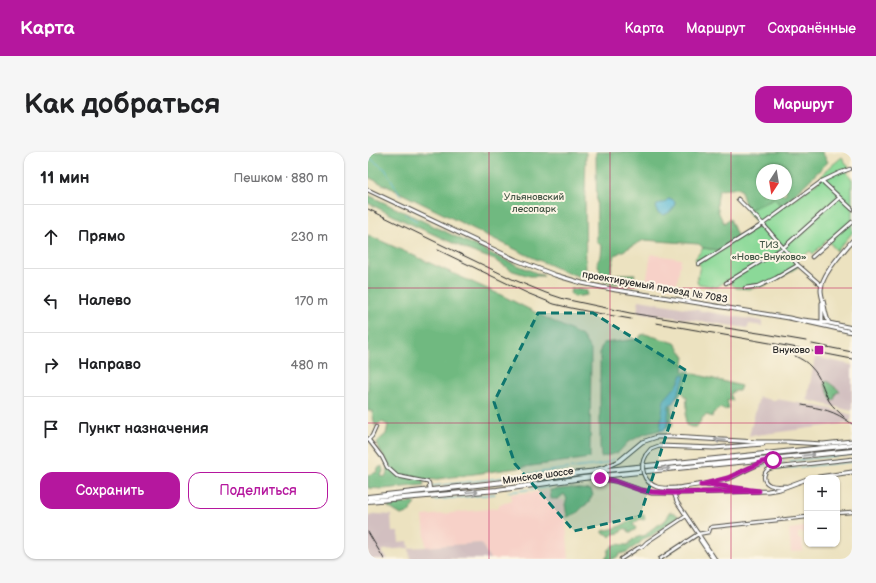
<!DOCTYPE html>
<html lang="ru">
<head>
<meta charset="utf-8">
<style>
	body { margin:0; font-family:"Balsamiq Sans",sans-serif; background:#f6f6f6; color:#202124 }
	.controls { position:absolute; right:12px; bottom:12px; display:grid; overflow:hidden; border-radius:8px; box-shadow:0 1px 3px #0004 }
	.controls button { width:36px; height:36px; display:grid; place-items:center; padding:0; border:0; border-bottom:1px solid #e0e0e0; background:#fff; color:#202124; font:20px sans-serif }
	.compass { position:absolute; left:388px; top:12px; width:36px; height:36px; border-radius:50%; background:#fff; box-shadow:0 1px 3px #0004; rotate:192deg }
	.stop { position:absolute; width:12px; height:12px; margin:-9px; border:3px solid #b5179e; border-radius:50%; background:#fff }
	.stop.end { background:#b5179e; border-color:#fff; box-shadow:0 1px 4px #0008 }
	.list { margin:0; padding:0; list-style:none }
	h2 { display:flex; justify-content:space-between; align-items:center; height:52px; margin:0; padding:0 16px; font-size:17px }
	h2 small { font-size:13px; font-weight:400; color:#757577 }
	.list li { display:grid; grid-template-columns:26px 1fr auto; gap:12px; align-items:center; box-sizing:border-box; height:64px; padding:0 16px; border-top:1px solid #e0e0e0 }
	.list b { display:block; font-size:15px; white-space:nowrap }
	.list em { font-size:13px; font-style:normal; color:#757577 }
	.actions { display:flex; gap:8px; padding:12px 16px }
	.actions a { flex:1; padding:9px 0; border:1px solid #b5179e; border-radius:12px; text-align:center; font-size:14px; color:#b5179e }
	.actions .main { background:#b5179e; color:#fff }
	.icon { flex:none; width:22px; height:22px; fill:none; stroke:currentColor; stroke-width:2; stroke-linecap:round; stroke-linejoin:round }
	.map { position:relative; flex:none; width:484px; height:407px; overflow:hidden; border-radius:12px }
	header { display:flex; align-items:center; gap:24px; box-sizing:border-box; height:56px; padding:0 20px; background:#b5179e; color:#fff }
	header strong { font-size:19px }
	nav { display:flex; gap:22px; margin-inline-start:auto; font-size:14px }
	.intro { display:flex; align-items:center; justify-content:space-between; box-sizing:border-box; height:96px; padding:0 24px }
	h1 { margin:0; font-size:28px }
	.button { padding:10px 18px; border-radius:12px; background:#b5179e; color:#fff; font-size:14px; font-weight:700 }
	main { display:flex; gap:24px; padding:0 24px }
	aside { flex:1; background:#fff; border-radius:12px; box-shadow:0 1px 3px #0004 }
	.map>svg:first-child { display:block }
</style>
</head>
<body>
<header>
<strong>Карта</strong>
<nav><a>Карта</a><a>Маршрут</a><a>Сохранённые</a></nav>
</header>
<div class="intro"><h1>Как добраться</h1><a class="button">Маршрут</a></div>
<main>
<aside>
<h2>11 мин<small>Пешком · 880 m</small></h2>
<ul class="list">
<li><svg class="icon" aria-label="ahead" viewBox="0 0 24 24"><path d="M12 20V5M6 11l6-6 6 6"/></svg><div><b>Прямо</b></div><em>230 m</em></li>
<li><svg class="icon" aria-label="left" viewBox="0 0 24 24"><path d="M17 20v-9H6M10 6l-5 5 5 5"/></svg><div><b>Налево</b></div><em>170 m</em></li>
<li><svg class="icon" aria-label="right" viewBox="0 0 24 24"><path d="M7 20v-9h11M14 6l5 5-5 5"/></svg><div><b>Направо</b></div><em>480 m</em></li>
<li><svg class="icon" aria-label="arrive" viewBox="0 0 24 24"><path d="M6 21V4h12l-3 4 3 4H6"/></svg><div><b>Пункт назначения</b></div></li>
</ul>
<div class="actions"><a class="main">Сохранить</a><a>Поделиться</a></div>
</aside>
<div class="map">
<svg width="484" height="407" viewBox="0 0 484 407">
	<rect width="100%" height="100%" fill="#fcf5e5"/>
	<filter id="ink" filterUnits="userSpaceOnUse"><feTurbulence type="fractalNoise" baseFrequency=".025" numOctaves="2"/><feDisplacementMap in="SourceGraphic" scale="8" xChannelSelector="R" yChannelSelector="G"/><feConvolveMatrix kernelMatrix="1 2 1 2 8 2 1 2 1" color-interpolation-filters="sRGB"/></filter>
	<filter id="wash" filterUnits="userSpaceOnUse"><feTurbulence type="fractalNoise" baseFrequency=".012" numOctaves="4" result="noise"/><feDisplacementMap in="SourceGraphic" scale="16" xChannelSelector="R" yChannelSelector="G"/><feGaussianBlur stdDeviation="0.9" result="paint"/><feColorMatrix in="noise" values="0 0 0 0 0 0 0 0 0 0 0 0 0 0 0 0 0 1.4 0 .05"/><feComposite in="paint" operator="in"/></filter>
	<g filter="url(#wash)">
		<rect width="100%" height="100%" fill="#ece2c0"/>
		<path fill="#f7d1c8" d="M283,102L313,107L308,137L278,131Z
			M180,339L183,348H196L201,407H122L113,391L58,395L55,364L130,356L132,352H134L143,348V342Z
			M437,375V380L430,381V387H434L435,399L423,400L421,377Z"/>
		<path fill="#d2bfc0" d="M271,148L393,169L394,170V174L381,172L380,176L269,160Z
			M447,205L484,213V259L439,248Z
			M391,245L407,249L408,247L465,257L467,259L468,258L471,259L484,263L483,268L481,271L381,284Z
			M11,362L23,363L24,380H30L31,390L40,389L41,396L113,391L122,407H42L41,396L15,398L14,400L20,407H0V364Z"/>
		<path fill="#8bd998" stroke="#5b8262" d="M474,5L481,16L479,21L484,27V81L469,99L459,88L445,102L442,99L429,109L430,115L410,127L395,134L381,137L368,136L359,128L349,135L331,132L329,130L332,113L327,107L335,96L350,98L370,86L390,72L379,59L406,46L415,55L451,29L456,20Z"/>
		<path fill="#70b980" stroke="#4e7256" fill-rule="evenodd" d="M0,0H218L217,44L218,127L193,118L159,103L0,25Z
			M228,0H454L460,10L414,55L406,46L379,59L372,36L351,38C348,54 348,57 356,71L362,67L370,86L350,98L335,96L331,92L276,88L247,103L242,122H267L263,132L244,131L235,128L229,110L233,104L234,94L229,90ZM394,18H418V42H394Z
			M0,43L137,108L176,124H162L145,119L127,108L102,99L67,83L34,68L0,51Z
			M0,83L135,144L139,146L214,184L223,198L222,300V306L55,329L56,333L15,337L0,336V323L9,320L10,316L14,314L15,319L13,324L16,325L18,324L21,314C17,306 11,299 9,290L18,282L20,273L14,270L7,274L4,259H0Z
			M203,137H207L219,139V143L206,145L202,141Z
			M277,182L307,191L317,205L315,219L373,234L371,239H366L362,242L365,248H359L361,256L356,258L352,256L345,261L344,265L339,263L335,265L329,275H323L318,273C317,266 318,262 319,256C319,252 318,250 319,246L314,240L303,251V259L305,263L301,268L305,271L304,275L277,282L260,290L250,301L233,305L232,295V198L235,191L271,187L273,183Z
			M459,229L472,239L468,241L466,248L464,249L456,231Z
			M203,336L223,338L225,343L222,347L221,351L216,354L209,361L199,365L197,352L199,347L196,342L190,347H183L182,338Z
			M44,350L47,352L44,355L43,360L33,363L20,355L21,353C29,351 37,352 44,350Z
			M301,360C306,360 307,362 311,364L310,366L283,384L275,387L272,391L259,400L252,402L249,405L245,407H237L240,403V399C248,389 249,393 260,393L264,388L270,385L278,383C285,372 300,373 301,360Z
			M271,363H276L277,366L276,368L272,367L265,372L268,376L267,378L263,380H261L259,377C255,376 254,378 252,381L245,382L242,385L239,382L235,381V379C239,377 243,378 247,376C256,373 263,368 271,363Z"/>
		<path fill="#55b7d4" stroke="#407180" d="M300,47H304L307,50C306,57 303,60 296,63L290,61L288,57L289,53L292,51H296Z
			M314,222L317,224C314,234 309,243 305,251L301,253L299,274L296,278L292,279L295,253L296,248L309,233L312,228Z"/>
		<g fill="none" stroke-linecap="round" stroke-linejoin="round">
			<path stroke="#55b7d4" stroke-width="1" d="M0,5L17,17L33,44
				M37,62L49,69
				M385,317L405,311L484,302
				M410,317L484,310
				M64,334C120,329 175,319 230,313L235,312L246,307
				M140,340L181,335
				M66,348L127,342"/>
		</g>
	</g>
	<g filter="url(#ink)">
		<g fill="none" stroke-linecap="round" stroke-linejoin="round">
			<g stroke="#484641" stroke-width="4.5">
				<path id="minor" d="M454,29L484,57
					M370,47L395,72L430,113L454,134
					M444,105L484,70
					M331,112L395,72L454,29L471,21L482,17
					M358,131L415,96L471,46
					M377,136L391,134L408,126L430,113
					M0,287L14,305L19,315L29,324L59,330L61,331L62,338
					M1,287L4,284L8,275
					M418,334C413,334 407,335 402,333C393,329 395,318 404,316L484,307
					M306,341L309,350L347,407
					M469,361L484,360
					M332,388L345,407
					M253,407L270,396L275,394L279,390L318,364
					M292,407L330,382L341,380L342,376L344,375L439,365"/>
			</g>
			<g stroke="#484641" stroke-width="5">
				<path id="major" d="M0,38L148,108L187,123L214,131L248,138L294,145L421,166L484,180
					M435,168L461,171L484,176
					M454,171V151
					M461,171C458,165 457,159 456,153C455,148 453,143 453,138C453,123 475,100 484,89
					M278,303L283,297L291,294L346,296L395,292
					M227,318L238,315L251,309L274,290L289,285H304L389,290H420L455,292L484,289
					M227,326L247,329L273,338L284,341H306L400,339L412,337L439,327
					M444,326L484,320
					M339,333L379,338
					M309,336C326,333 345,332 362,326C375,320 387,312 402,309"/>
			</g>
			<g stroke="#484641" stroke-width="6">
				<path id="highway" d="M0,345L127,331L220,320L484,293
					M0,349L129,338L215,326L299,317L484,299"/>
			</g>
			<use href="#minor" stroke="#fff" stroke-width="2.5"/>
			<use href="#major" stroke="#fff" stroke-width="3"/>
			<use href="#highway" stroke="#fff" stroke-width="4"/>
			<path stroke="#2b2b2b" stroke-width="1" d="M0,57L144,127L178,141L196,147L262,161L397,182L438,189
				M70,98L159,141L186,152L203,156L223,160L263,167
				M288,171L436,197
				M444,192L484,200
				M438,198L484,207
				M427,204C433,207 439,210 443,215C453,225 455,237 461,249C465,255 471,260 476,265
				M434,253C454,257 466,258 484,272
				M0,380L16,407"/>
			<g stroke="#484641" stroke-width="5" stroke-linecap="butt">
				<path id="major-bridge" d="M278,303C271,315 275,330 289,335C295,337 302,336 309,336"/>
			</g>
			<use href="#major-bridge" stroke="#fff" stroke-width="3"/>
		</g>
		<defs><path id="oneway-shaft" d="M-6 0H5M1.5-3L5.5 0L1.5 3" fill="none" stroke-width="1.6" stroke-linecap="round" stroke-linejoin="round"/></defs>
		<g stroke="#a0a0a0">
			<use href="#oneway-shaft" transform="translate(352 288) rotate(-175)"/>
			<use href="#oneway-shaft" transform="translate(441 303) rotate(-6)"/>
			<use href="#oneway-shaft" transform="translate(296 317) rotate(-6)"/>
			<use href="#oneway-shaft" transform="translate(104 340) rotate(-5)"/>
		</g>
	</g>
	<g fill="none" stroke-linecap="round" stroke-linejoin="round" filter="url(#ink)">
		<path stroke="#b5179e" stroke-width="5" d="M232,326L247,329L272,338L284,340L306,341L391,339L345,333H333L360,326L394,310L405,308"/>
	</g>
	<path fill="#0f766e" fill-opacity="0.2" stroke="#0f766e" stroke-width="3" stroke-dasharray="8 5" stroke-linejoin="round" d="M170,161H225L319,219L272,364L206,379L147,312L126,250Z"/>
	<path fill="none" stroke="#c2185b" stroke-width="1" stroke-opacity="0.55" d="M121,0V407M242,0V407M363,0V407M0,136H484M0,271H484"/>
	<rect fill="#b5179e" stroke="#fcf5e5" stroke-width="1.5" x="446" y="193" width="10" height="10" rx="2"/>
	<g text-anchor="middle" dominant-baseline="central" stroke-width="4" stroke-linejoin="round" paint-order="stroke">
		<g font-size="10" fill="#435646" stroke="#fcf5e5">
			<text x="166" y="45">Ульяновский<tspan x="166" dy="12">лесопарк</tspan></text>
			<text x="401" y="93">ТИЗ<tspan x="401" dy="12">«Ново-Внуково»</tspan></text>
		</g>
		<g font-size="10" fill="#2b2b2b" stroke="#fcf5e5">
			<text transform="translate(287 135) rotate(10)">проектируемый проезд № 7083</text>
			<text transform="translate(170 324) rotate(-8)">Минское шоссе</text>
		</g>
		<g font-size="10" fill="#2b2b2b" stroke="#fcf5e5" text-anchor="end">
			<text x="442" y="198">Внуково</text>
		</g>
	</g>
</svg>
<div class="controls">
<button>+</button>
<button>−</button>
</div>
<svg class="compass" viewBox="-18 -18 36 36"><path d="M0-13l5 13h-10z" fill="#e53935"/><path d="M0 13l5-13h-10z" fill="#757577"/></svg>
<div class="stop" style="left:405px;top:308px"></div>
<div class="stop end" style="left:232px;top:326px"></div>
</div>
</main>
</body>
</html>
